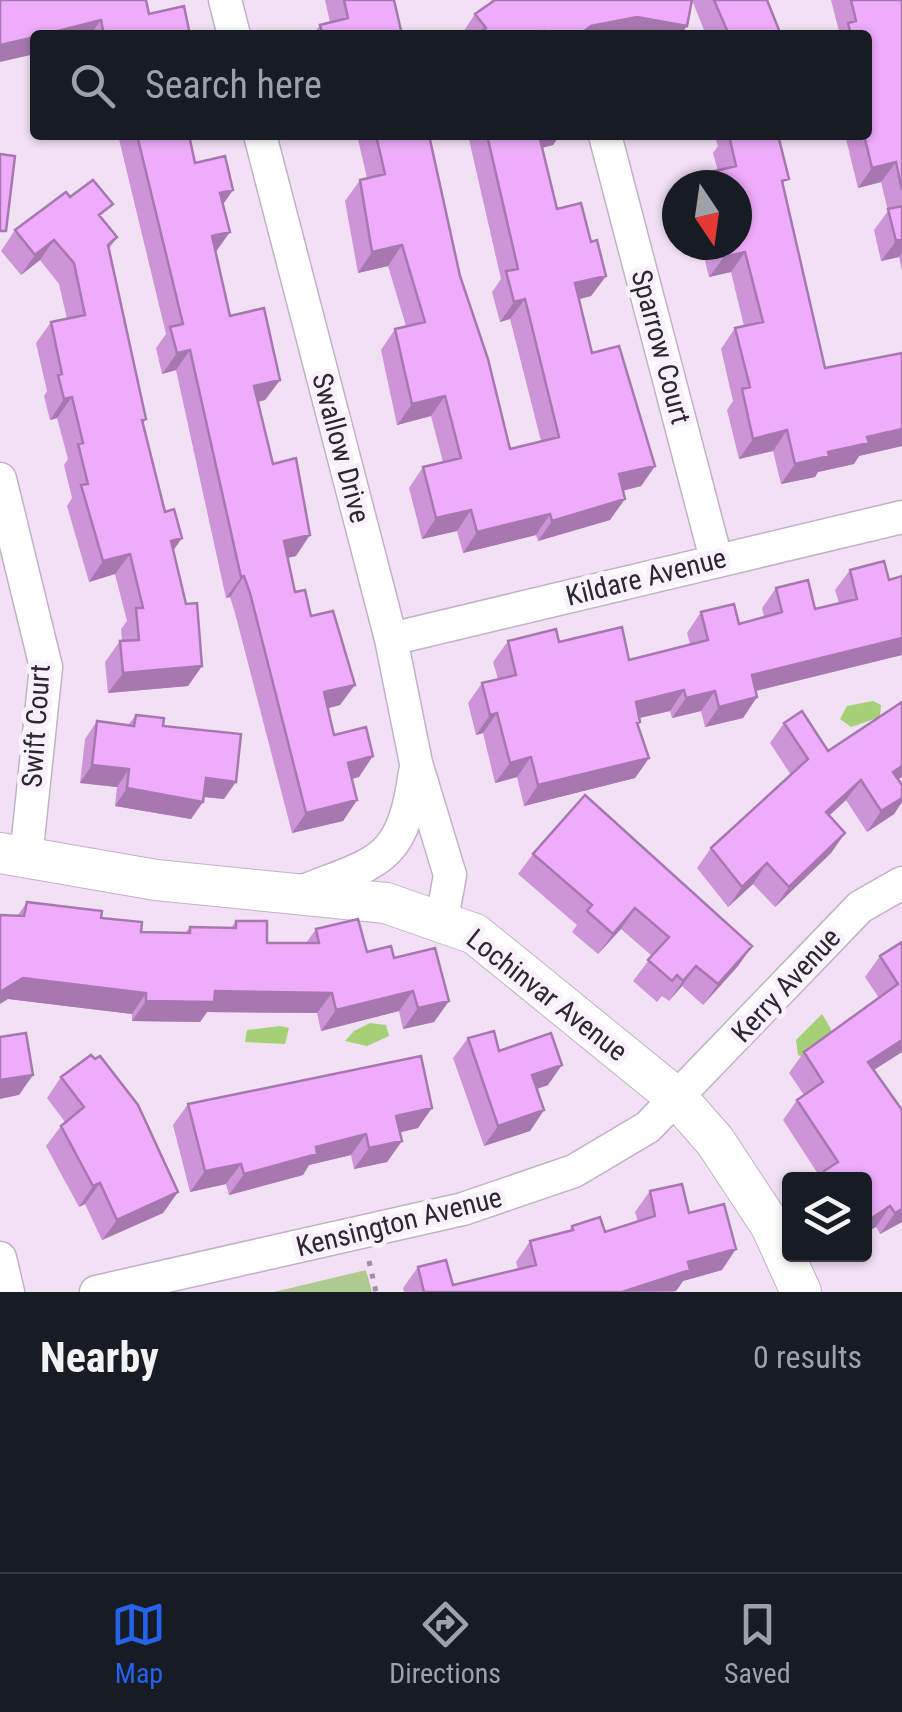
<!DOCTYPE html>
<html lang="en">
<head>
<meta charset="utf-8">
<style>
	body { margin:0; font-family:"Roboto Condensed",sans-serif; background:#20242c; color:#f1f3f6 }
	.controls { position:absolute; right:30px; bottom:30px; display:grid; overflow:hidden; border-radius:10px; box-shadow:0 2px 8px #0004 }
	.controls button { width:90px; height:90px; display:grid; place-items:center; padding:0; border:0; border-bottom:2px solid #363941; background:#171b24; color:#f1f3f6; font:50px sans-serif }
	.compass { position:absolute; left:662px; top:170px; width:90px; height:90px; border-radius:50%; background:#171b24; box-shadow:0 2px 8px #0004; rotate:167deg }
	.list { margin:0; padding:0; list-style:none }
	h2 { display:flex; justify-content:space-between; align-items:center; height:130px; margin:0; padding:0 40px; font-size:42px }
	h2 small { font-size:32px; font-weight:400; color:#9ea1a6 }
	.icon { flex:none; width:55px; height:55px; fill:none; stroke:currentColor; stroke-width:2; stroke-linecap:round; stroke-linejoin:round }
	.map { position:relative; flex:none; width:902px; height:1292px; overflow:hidden }
	.search { position:absolute; background:#171b24; box-shadow:0 2px 8px #0004; left:30px; right:30px; top:30px; height:110px; display:flex; align-items:center; gap:25px; box-sizing:border-box; padding:0 35px; border-radius:10px; color:#9ea1a6; font-size:38px }
	.sheet { height:280px; background:#171b24 }
	nav { display:flex; justify-content:space-around; align-items:center; box-sizing:border-box; height:140px; border-top:2px solid #363941; background:#171b24; font-size:28px; color:#9ea1a6 }
	nav a { display:grid; justify-items:center; gap:5px }
	nav .on { color:#2563eb }
	.map>svg:first-child { display:block }
</style>
</head>
<body>
<div class="map">
<svg width="902" height="1292" viewBox="0 0 902 1292">
	<rect width="100%" height="100%" fill="#f2e0f5"/>
	<path fill="#aeca91" d="M366,1270L372,1292H274Z"/>
	<path fill="#a5d075" d="M873,701L881,705L880,717L851,727L840,719L847,706Z
		M822,1014L831,1029V1038L802,1057L798,1055L796,1040Z
		M370,1023L386,1025L389,1036L367,1046L345,1041L354,1031Z
		M280,1026L289,1028L285,1044L245,1042L247,1030Z"/>
	<g fill="none" stroke-linecap="round" stroke-linejoin="round">
		<g stroke="#c2b1c6" stroke-width="35">
			<path id="minor" d="M225,0L234,35
				M260,135L391,639L416,763L450,875L442,919
				M605,135L716,559
				M0,479L46,667L26,858
				M391,639L902,517
				M294,895C374,861 402,868 415,772
				M0,1258L8,1292
				M96,1292L463,1209L574,1171L648,1127L860,907L902,883"/>
		</g>
		<g stroke="#c2b1c6" stroke-width="42">
			<path id="tertiary" d="M0,853L156,880L386,903L475,934L678,1099L715,1141L771,1226L801,1292"/>
		</g>
		<path stroke="#9c8f9e" stroke-width="5" stroke-dasharray="5 8" stroke-linecap="butt" d="M369,1261L376,1292"/>
		<use href="#minor" stroke="#fff" stroke-width="32"/>
		<use href="#tertiary" stroke="#fff" stroke-width="40"/>
	</g>
	<path fill="#cd94d8" d="M0,0L149,14L190,35H35Z
		M325,0H394L402,35H313L320,25L330,22Z
		M491,0H692L681,35H461L475,14L492,2Z
		M692,0H767L781,35H706Z
		M831,0H902V271L899,257L881,261L874,230L888,211L881,182L858,188L845,135H867V35H840Z
		M118,135H189L195,163L233,190L223,204L216,252L230,316L280,380L265,400L258,402L296,556L287,558L295,592L311,616L340,705L328,708L334,735L359,777L352,779L357,800L343,821L292,833L235,613L230,597L226,598L176,370L162,374L156,348L166,334Z
		M357,135H429L460,276L510,449L541,441L510,319L500,322L492,292L501,279L468,135H560L553,145L542,148L557,209L591,242L606,276L591,296L579,299L592,353L655,466L641,486L623,491L610,520L538,541L536,535L463,553L457,531L422,539L409,488L423,467L443,462L431,416L397,425L381,350L395,329L406,326L388,266L358,273L345,201L360,180L367,178Z
		M714,135H778L784,187L825,368L902,353V446L859,456L854,464L818,472L815,477L781,484L773,451L739,459L727,410L733,401L721,349L735,328L744,326L731,272L709,277L701,245H737V185H695L703,174L718,171L713,153L718,146Z
		M70,197L102,219L117,237L109,249L146,419L143,424L165,512L182,538L173,551L202,666L188,686L108,693L105,662L120,641H122L121,629L127,621L115,574L89,582L67,506L72,498L64,465L68,459L57,418L50,420L44,396L47,391L36,343L51,322L67,319L59,284L40,260L21,275L1,251L15,230Z
		M850,570L889,580L902,576V655L756,691L757,697L743,718L705,727L701,711L672,718L670,711L639,718L638,726L649,758L635,778L524,806L517,777L495,783L483,733L476,735L468,703L482,683L498,679L493,662L508,641L559,642L629,660L690,644L687,633L701,612L739,624L764,617L762,608L776,588L815,609L839,603L835,590Z
		M136,715L163,726L224,799L204,797L191,819L115,806L117,787L80,783L85,739L97,721L128,725Z
		M784,723L828,751L898,779L902,785V802L894,814L867,832L846,800L829,816L845,833L831,853L775,907L753,884L728,907L697,868L711,848L791,775L770,743Z
		M533,854L752,946L738,966L703,1005L682,986L669,1001L662,996L657,1002L633,981L652,956L621,929L598,954L572,932L577,925L518,874Z
		M27,902L101,918L141,932L185,933L190,927L231,928L236,921L267,943H306L316,929L367,952L394,958L449,1001L434,1022L403,1029L399,1011L321,1031L317,1013L207,1012L200,1022L132,1021V1014L8,999L18,915Z
		M902,942V1052L874,1070L902,1110V1222L880,1234L876,1227L864,1180H818L820,1177L783,1120L797,1100L804,1095L789,1073L804,1052L879,998L865,977L880,956Z
		M468,1038L499,1051L548,1085L537,1089L544,1110L530,1131L484,1146L453,1058Z
		M61,1077L178,1192L163,1213L102,1240L85,1204L79,1207L46,1146L61,1126L65,1122L47,1098Z
		M188,1104L418,1128L400,1132L402,1141L387,1162L354,1169L351,1155L309,1165L303,1175L229,1195L226,1184L190,1192L173,1125Z
		M650,1191L689,1213L722,1270L683,1281L676,1291L673,1292H404L403,1288L418,1267L453,1285L518,1269L516,1262L530,1241L568,1231L572,1226L605,1232L638,1222L635,1212Z"/>
	<path fill="#a778b0" d="M637,17L687,26L681,35H579L591,26Z
		M101,20L90,35H42Z
		M35,37V54L0,62V45Z
		M536,135H560L553,145L524,152Z
		M896,162L881,182L858,188L872,168Z
		M233,190L219,210L220,193Z
		M230,232L215,253L212,236Z
		M902,239V253L899,257L881,261L896,241Z
		M54,240L40,260L21,275L35,255Z
		M402,245L388,266L358,273L372,252Z
		M745,252L731,272L709,277L724,257Z
		M606,276L591,296L561,304L575,283Z
		M525,299L510,319L500,322L514,302Z
		M190,350L176,370L162,374L177,353Z
		M280,380L265,400L240,406L254,386Z
		M445,396L431,416L397,425L412,404Z
		M72,397L57,418L50,420L64,399Z
		M902,429V446L859,456L854,464L818,472L815,477L781,484L795,464L867,437Z
		M787,430L773,451L739,459L753,439Z
		M655,466L641,486L604,495L619,474Z
		M625,499L610,520L538,541L552,521Z
		M471,510L457,531L422,539L436,518Z
		M550,514L536,535L463,553L477,532Z
		M310,535L296,556L269,562L284,541Z
		M182,538L167,559L171,541Z
		M130,554L115,574L89,582L103,561Z
		M244,576L230,597L226,598L241,577Z
		M902,638V655L738,695L752,675Z
		M202,666L188,686L108,693L123,673Z
		M355,685L340,705L310,713L324,692Z
		M684,690L670,711L622,722L636,702Z
		M715,691L701,711L672,718L686,698Z
		M757,697L743,718L705,727L719,707Z
		M497,713L483,733L476,735L490,715Z
		M373,756L359,777L334,783L348,763Z
		M531,757L517,777L495,783L510,763Z
		M649,758L635,778L524,806L538,785Z
		M92,765L129,769L117,787L80,783Z
		M902,766V777L879,792L893,772Z
		M206,778L236,782L224,799L194,796Z
		M861,780L846,800L811,832L826,812Z
		M127,788L203,802L191,819L115,806Z
		M902,798V802L894,814L867,832L881,811Z
		M357,800L343,821L292,833L306,813Z
		M845,833L831,853L775,907L789,887Z
		M767,863L753,884L728,907L742,887Z
		M635,908L621,929L598,954L613,934Z
		M752,946L738,966L703,1005L718,984Z
		M696,966L682,986L669,1001L683,981Z
		M23,978L146,993L132,1014L8,999L0,1004V992Z
		M215,991L332,993L317,1013L207,1012L200,1022L132,1021L146,1001Z
		M413,991L399,1011L321,1031L336,1010Z
		M449,1001L434,1022L403,1029L418,1008Z
		M902,1040V1052L854,1082L868,1062Z
		M562,1065L548,1085L517,1096L532,1075Z
		M33,1075L19,1095L0,1099V1080Z
		M432,1108L418,1128L381,1137L396,1116Z
		M544,1110L530,1131L484,1146L498,1126Z
		M366,1134L351,1155L309,1165L303,1175L229,1195L244,1174L316,1147Z
		M402,1141L387,1162L354,1169L369,1148Z
		M241,1164L226,1184L190,1192L205,1171Z
		M100,1183L85,1204L79,1207L93,1186Z
		M178,1192L163,1213L102,1240L117,1220Z
		M890,1206L876,1227L864,1234V1223Z
		M902,1209V1222L880,1234L895,1213Z
		M736,1249L722,1270L683,1281L676,1291L622,1292L688,1262Z"/>
	<path fill="#eeacfb" stroke="#a778b0" stroke-width="2.5" d="M0,0H146L149,14L184,6L190,35H104L101,20L42,35H35V37L0,45Z
		M344,0H394L402,35H323L320,25L348,18Z
		M495,0H692L687,26L637,17L591,26L579,35H547L544,31L538,35H478L477,34L486,28L475,14Z
		M714,0H767L781,35H729Z
		M851,0H902V190L896,162L872,168L864,135H867V35H851L848,23L856,21Z
		M137,135H189L195,163L225,156L233,190L220,193L230,232L212,236L230,316L264,308L280,380L254,386L273,464L296,458L310,535L284,541L295,592L305,590L311,616L333,611L355,685L324,692L334,735L366,727L373,756L348,763L357,800L306,813L250,593L244,576L241,577L190,350L177,353L170,327L183,324Z
		M376,135H429L460,276L488,359L510,449L559,437L525,299L514,302L506,271L518,269L487,135H539L557,209L581,203L591,242L597,240L606,276L575,283L592,353L619,346L655,466L619,474L625,499L552,521L550,514L477,532L471,510L436,518L423,467L461,458L445,396L412,404L395,329L425,322L402,245L372,252L360,180L385,174Z
		M729,135H778L789,179L782,181L825,368L902,353V429L867,437L869,443L828,452L829,456L795,464L787,430L753,439L742,389L750,387L735,328L763,322L745,252L724,257L721,245H737V185H706L703,174L736,166Z
		M0,154L15,156L6,231H0Z
		M93,180L113,204L99,215L117,237L108,245L146,419L142,420L165,512L174,509L182,538L171,541L186,604L197,603L202,666L123,673L120,641L139,640L136,608H143L130,554L103,561L81,485L88,484L78,444L83,443L72,397L64,399L58,375L62,374L51,322L85,315L74,263L54,240L35,255L15,230L66,192L70,197Z
		M902,206V239L896,241L888,209Z
		M884,561L889,580L902,576V638L752,675L757,697L719,707L715,691L686,698L684,690L636,702L640,722L637,723L649,758L538,785L531,757L510,763L497,713L490,715L482,683L516,675L508,641L556,629L559,642L622,627L629,660L708,640L701,612L734,604L739,624L782,612L776,588L808,580L815,609L857,599L850,570Z
		M902,702V766L893,772L902,785V798L881,811L861,780L826,812L845,833L789,887L767,863L742,887L711,848L808,759L784,723L802,711L828,751Z
		M136,715L164,718L163,726L241,734L236,782L206,778L203,802L127,788L129,769L92,765L97,721L134,726Z
		M585,795L752,946L718,984L696,966L683,981L677,975L672,981L648,960L669,937L635,908L613,934L587,911L592,905L533,854Z
		M27,902L102,911L101,918L142,922L141,932L190,933V927L236,928V921H267V943H319L316,929L358,919L367,952L391,946L394,958L435,948L449,1001L418,1008L413,991L336,1010L332,993L215,991L214,1002L146,1001V993L23,978L0,992V915L24,916Z
		M902,942V1040L868,1062L902,1110V1209L895,1213L890,1206L864,1223V1180H830L824,1171L838,1162L797,1100L823,1082L804,1052L898,984L880,956Z
		M494,1031L499,1051L551,1033L562,1065L532,1075L544,1110L498,1126L468,1038Z
		M26,1033L33,1075L0,1080V1037Z
		M91,1055L95,1059L100,1056L138,1105L178,1192L117,1220L100,1183L93,1186L61,1126L84,1107L61,1077Z
		M421,1056L432,1108L396,1116L402,1141L369,1148L366,1134L316,1147L317,1154L244,1174L241,1164L205,1171L188,1104Z
		M682,1184L689,1213L724,1204L736,1249L688,1262L690,1270L622,1292H424L418,1267L446,1260L453,1285L536,1265L530,1241L573,1230L572,1226L600,1217L605,1232L655,1216L650,1191Z"/>
	<g text-anchor="middle" dominant-baseline="central" stroke-width="10" stroke-linejoin="round" paint-order="stroke">
		<g font-size="28" fill="#2d272e" stroke="#fbf0fd">
			<text transform="translate(661 347) rotate(75)">Sparrow Court</text>
			<text transform="translate(341 448) rotate(75)">Swallow Drive</text>
			<text transform="translate(646 577) rotate(-14)">Kildare Avenue</text>
			<text transform="translate(36 726) rotate(-86)">Swift Court</text>
			<text transform="translate(786 985) rotate(-47)">Kerry Avenue</text>
			<text transform="translate(547 995) rotate(38)">Lochinvar Avenue</text>
			<text transform="translate(399 1222) rotate(-14)">Kensington Avenue</text>
		</g>
	</g>
</svg>
<div class="controls">
<button><svg class="icon" aria-label="layers" viewBox="0 0 24 24"><path d="M12 4l9 5-9 5-9-5zM3 14l9 5 9-5"/></svg></button>
</div>
<svg class="compass" viewBox="-18 -18 36 36"><path d="M0-13l5 13h-10z" fill="#e53935"/><path d="M0 13l5-13h-10z" fill="#9ea1a6"/></svg>
<div class="search"><svg class="icon" aria-label="search" viewBox="0 0 24 24"><circle cx="10" cy="10" r="6"/><path d="M15 15l6 6"/></svg>Search here</div>
</div>
<section class="sheet">
<h2>Nearby<small>0 results</small></h2>
<ul class="list">
</ul>
</section>
<nav>
<a class="on"><svg class="icon" aria-label="map" viewBox="0 0 24 24"><path d="M3 6l6-2 6 2 6-2v14l-6 2-6-2-6 2zM9 4v14M15 6v14"/></svg>Map</a>
<a><svg class="icon" aria-label="directions" viewBox="0 0 24 24"><path d="M12 3l9 9-9 9-9-9zM9 14v-3h6M13 9l2 2-2 2"/></svg>Directions</a>
<a><svg class="icon" aria-label="saved" viewBox="0 0 24 24"><path d="M7 4h10v16l-5-4-5 4z"/></svg>Saved</a>
</nav>
</body>
</html>
